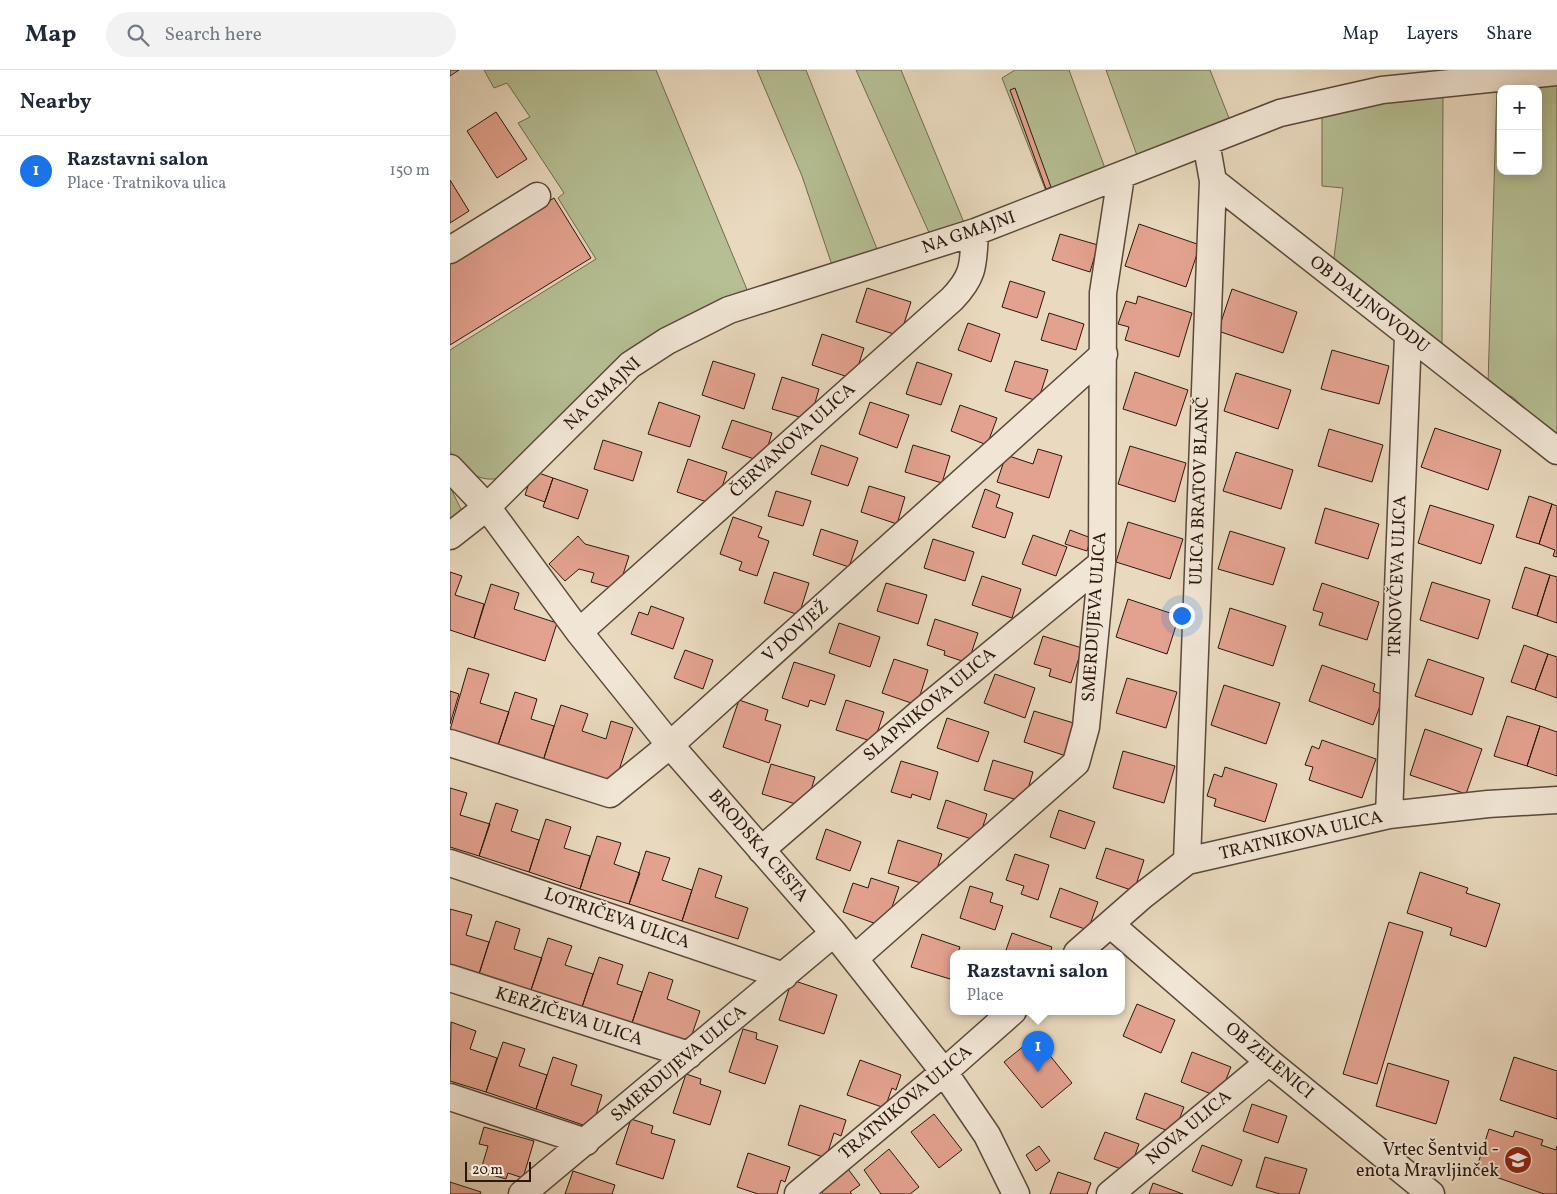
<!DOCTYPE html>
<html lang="en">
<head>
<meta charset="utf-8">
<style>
	body { margin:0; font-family:Vollkorn,serif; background:#f2f2f3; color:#1f2937 }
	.controls { position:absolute; right:15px; top:15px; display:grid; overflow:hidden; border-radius:10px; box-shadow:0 2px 12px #0003 }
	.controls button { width:45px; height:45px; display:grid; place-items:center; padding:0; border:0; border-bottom:1px solid #e0e1e3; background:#fff; color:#1f2937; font:25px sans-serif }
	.scale { position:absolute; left:15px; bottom:12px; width:66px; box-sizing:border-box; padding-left:5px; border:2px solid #2a170e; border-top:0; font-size:14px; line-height:18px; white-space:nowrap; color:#2a170e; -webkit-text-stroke:4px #f1e6d5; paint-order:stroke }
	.you { position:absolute; left:731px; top:545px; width:18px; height:18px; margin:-12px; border:4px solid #fff; border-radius:50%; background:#1a73e8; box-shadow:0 0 0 8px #1a73e833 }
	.badge { display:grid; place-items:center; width:32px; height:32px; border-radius:50%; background:#1a73e8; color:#fff; font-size:16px; font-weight:700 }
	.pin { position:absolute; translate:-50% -41px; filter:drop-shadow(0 1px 2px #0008) }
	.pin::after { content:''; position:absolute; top:26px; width:18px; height:15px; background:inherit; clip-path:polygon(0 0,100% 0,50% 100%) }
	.popup { position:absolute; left:500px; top:880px; width:175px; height:65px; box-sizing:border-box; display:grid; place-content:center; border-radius:10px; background:#fff; filter:drop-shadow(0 1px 4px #0005); font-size:16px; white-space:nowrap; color:#747a83 }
	.popup b { font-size:19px; color:#1f2937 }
	.popup::after { content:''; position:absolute; left:50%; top:100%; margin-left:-10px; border:10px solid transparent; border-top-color:#fff }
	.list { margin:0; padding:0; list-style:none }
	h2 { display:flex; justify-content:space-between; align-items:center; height:65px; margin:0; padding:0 20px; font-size:21px }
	h2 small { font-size:16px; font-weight:400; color:#747a83 }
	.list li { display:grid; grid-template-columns:32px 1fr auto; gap:15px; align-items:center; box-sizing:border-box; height:70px; padding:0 20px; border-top:1px solid #e0e1e3 }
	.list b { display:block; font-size:19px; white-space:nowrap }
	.list p { margin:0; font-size:16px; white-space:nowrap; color:#747a83 }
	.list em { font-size:16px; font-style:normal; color:#747a83 }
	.icon { flex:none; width:28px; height:28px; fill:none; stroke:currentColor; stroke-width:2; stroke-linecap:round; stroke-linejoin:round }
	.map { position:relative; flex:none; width:1107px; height:1124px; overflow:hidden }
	header { display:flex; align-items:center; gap:30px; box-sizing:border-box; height:70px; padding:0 25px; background:#fff; border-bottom:1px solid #e0e1e3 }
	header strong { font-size:24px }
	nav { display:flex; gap:28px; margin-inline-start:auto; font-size:18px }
	.search { width:350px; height:45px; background:#f2f2f3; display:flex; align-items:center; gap:12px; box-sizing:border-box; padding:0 18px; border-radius:28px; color:#747a83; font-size:19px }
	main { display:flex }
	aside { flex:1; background:#fff }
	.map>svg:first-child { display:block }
</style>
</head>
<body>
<header>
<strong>Map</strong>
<div class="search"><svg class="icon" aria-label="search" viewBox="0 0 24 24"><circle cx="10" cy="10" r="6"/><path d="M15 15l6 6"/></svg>Search here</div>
<nav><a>Map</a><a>Layers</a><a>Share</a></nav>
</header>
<main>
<aside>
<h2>Nearby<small></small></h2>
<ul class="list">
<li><span class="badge">1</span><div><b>Razstavni salon</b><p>Place · Tratnikova ulica</p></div><em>150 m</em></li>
</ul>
</aside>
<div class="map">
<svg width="1107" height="1124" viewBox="0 0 1107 1124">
	<rect width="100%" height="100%" fill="#e9d9be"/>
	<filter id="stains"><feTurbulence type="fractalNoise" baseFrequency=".004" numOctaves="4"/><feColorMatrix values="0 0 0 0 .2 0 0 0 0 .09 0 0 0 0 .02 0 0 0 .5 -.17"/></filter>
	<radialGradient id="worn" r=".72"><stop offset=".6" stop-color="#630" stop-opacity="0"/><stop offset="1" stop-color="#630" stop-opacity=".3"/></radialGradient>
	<path fill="#b5bf93" stroke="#706b50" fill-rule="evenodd" d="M34,0H206L298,222L273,232L185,275L61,402C37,419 15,403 0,382V280L146,189L108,128L114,123L68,53L80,47L57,13L44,18Z
		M307,0H356L429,184L383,198L352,106Z
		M406,0H451L515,155L481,167Z
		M565,0H619L656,101L597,124L552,8Z
		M656,0H760L781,53L688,88Z
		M1107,10V370L1064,328L1038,314L1047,16ZM1051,19H1088V101H1051Z
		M993,21L992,278L883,195L893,118L872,116V44Z
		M0,417L11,439L8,448L0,454Z"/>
	<path fill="#e3a28f" stroke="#2a170e" d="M0,0H9L0,6Z
		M565,18L601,117L596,119L560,20Z
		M46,42L77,89L47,108L17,61Z
		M0,110L19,141L0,153Z
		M104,128L141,188L0,275V192Z
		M689,154L750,175L736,217L675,196Z
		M610,164L648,175L640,202L602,190Z
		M560,211L595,222L587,248L552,237Z
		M417,218L461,232L450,266L406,252Z
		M782,219L847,242L833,283L768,261Z
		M688,226L742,243L729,287L675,270L679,257L668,254L676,231L686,234Z
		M599,243L634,254L626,280L591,270Z
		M518,253L550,264L541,292L508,280Z
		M372,264L414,278L404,309L362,295Z
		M882,280L939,296L929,334L871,319Z
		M263,291L305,304L294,339L252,325Z
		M565,291L598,300L588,331L555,321Z
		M467,292L502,304L491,335L456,324Z
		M685,302L738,320L726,356L673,339Z
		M786,303L841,320L828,359L774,341Z
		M332,307L369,319L360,350L322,339Z
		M209,332L250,346L240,377L198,364Z
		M420,332L459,345L447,378L409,364Z
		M510,335L547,348L537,375L501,361Z
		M282,350L322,363L313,392L272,378Z
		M985,358L1051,380L1038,420L971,397Z
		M879,359L933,375L922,412L868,396Z
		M153,370L192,382L183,411L144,399Z
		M371,375L408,388L398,416L361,404Z
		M463,375L500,386L492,413L455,402Z
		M680,376L736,393L725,432L668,414Z
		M588,379L612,386L599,428L547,412L556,385L583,394Z
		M786,382L843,400L831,439L773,421Z
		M238,389L277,402L266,435L227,422Z
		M83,401L103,408L95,432L75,425Z
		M103,408L138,420L128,449L93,437Z
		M419,416L455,427L447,454L411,442Z
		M535,419L550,425L546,437L563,443L555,468L522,457Z
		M326,421L361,431L353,456L318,446Z
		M1079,426L1102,434L1089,474L1066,467Z
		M1102,434L1107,436V487L1103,486L1105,480L1089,474Z
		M980,435L1044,455L1031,494L968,473Z
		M875,438L929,454L918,489L865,473Z
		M283,447L312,457L308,467L319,471L307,506L289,500L292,492L270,484Z
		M678,452L733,469L720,509L666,492Z
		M371,459L408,471L399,497L363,485Z
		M620,460L641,468L637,481L615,474Z
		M780,461L835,478L823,515L768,499Z
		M583,465L617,477L606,506L572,494Z
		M128,466L135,474L179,486L168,520L141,512L144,503L129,499L115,511L99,494Z
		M483,469L524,482L515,511L474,498Z
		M1075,497L1100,505L1087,546L1062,538Z
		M0,502L12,506L5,525L34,534L24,568L0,560Z
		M324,502L359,513L349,545L314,533Z
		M1100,505L1107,507V553L1087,546Z
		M532,506L571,519L562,548L522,535Z
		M982,512L1040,530L1028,569L970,550Z
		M436,513L477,525L468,554L427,541Z
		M872,513L929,532L917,570L869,555L873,543L863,540Z
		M41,514L69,523L64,539L107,553L95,591L24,568Z
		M678,529L729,546L717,584L666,567Z
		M201,536L234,548L223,579L181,564L189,542L198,545Z
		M780,538L836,556L823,596L768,578Z
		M485,549L528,563L518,593L494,585L495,581L477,575Z
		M389,553L430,567L420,597L379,583Z
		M593,566L632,578L621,613L599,606L601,599L584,594Z
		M1074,575L1098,584L1085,620L1061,612Z
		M235,580L263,590L253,619L224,608Z
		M1098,584L1107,587V628L1085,620Z
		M444,589L478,600L467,635L432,623Z
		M978,589L1034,608L1022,645L965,626Z
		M344,592L385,605L375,635L360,630L358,637L332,628Z
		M872,595L925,614L923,621L934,625L923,655L859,631Z
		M18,598L39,604L30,633L59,642L48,675L0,660Z
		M545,604L585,618L575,648L534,633Z
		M677,608L727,622L716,658L666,643Z
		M774,615L830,633L816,674L761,655Z
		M0,621L9,624L0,654Z
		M65,622L87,629L81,649L104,656L93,691L48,675Z
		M289,630L318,640L315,650L331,655L319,693L273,677Z
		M396,630L434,642L424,672L386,660Z
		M111,635L138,644L132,661L156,669L161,651L183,658L164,715L93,691Z
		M584,641L627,654L616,686L574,672Z
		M1057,646L1090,656L1077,696L1044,686Z
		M497,648L539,662L528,692L487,678Z
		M1090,656L1107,662V706L1077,696Z
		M975,659L1032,679L1016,724L960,705Z
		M872,670L926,689L912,728L859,710L863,697L855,695L862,676L869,679Z
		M673,681L725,696L714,733L663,718Z
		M543,690L583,702L574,732L534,720Z
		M451,691L488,702L480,730L462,724L461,728L441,722Z
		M321,694L365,707L356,737L312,724Z
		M775,697L827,714L815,752L764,736L766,729L757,726L764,704L772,707Z
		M0,718L17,723L10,745L40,754L29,786L0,777Z
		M496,730L537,744L528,771L487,758Z
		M46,733L68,740L61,761L89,770L79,802L29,786Z
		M609,740L645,752L635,779L600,767Z
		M96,749L121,757L114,778L140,786L130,819L79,802Z
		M376,759L411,772L400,801L366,789Z
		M147,766L171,773L164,794L190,803L179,834L130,819Z
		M448,770L492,784L481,816L438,803Z
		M656,778L694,790L684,821L646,808Z
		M196,781L220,788L212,810L242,820L232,851L179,834Z
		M565,784L599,795L588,830L571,824L574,816L556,810Z
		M249,798L272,806L265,827L298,838L288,869L232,851Z
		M970,802L1018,818L1016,823L1050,834L1036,877L1000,865L1002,858L957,843Z
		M421,808L449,817L435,857L393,842L403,813L418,818Z
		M520,816L543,823L540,832L553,836L545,860L510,848Z
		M610,818L648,832L638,860L600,847Z
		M0,839L22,845L16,865L39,872L29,904L0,894Z
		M46,851L70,859L64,879L92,888L81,920L29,904Z
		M939,852L973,862L927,1014L893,1004Z
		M562,863L602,877L600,883H555Z
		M472,864L510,877L508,883H504V896L500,909L461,897Z
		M98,868L122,876L115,895L143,904L132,937L81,920Z
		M149,887L173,895L167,914L192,922L182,953L132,937Z
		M199,902L223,910L217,929L250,941L239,973L182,953Z
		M342,910L387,925L374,964L329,950Z
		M687,934L725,950L711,983L673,966Z
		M1,952L26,961L20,979L47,988L36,1022L0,1011Z
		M293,959L307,963L306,969L328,976L315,1014L279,1002Z
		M585,967L622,1013L592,1038L554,992Z
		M53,972L75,979L69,996L97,1005L86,1039L36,1022Z
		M742,982L781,997L769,1027L731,1012Z
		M103,987L127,995L121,1015L152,1025L142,1058L86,1039Z
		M1064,987L1107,1001V1049L1050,1030Z
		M410,990L451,1005L446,1020L442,1018L435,1038L397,1025Z
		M938,993L999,1011L986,1054L926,1036Z
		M236,1004L251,1009L250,1014L271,1021L260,1055L223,1043Z
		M695,1023L734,1037L724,1063L686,1049Z
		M802,1034L837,1046L828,1073L793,1061Z
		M350,1035L396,1050L391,1066L384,1063L376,1088L338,1075Z
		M484,1044L512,1080L489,1098L461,1062Z
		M181,1049L203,1056L201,1063L225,1070L213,1109L166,1094Z
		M34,1057L84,1071L73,1108L58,1103L56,1109L35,1103L37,1097L32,1096L38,1076L29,1074Z
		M1039,1059L1063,1067L1065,1061L1093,1070L1091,1075L1106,1080L1107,1076V1124H1094L1026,1100Z
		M655,1062L689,1074L679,1102L644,1089Z
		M752,1075L792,1090L782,1116L742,1101Z
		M589,1076L600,1091L586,1101L576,1085Z
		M439,1079L469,1117L460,1124H431L414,1100Z
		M298,1083L340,1097L335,1112L331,1110L327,1124H308L287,1117Z
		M815,1087L857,1099L849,1124H830L806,1117Z
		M398,1099L410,1115L400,1122L402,1124H373L370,1120Z
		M123,1101L165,1115L162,1124H115Z
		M608,1102L641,1113L637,1124H600Z
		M0,1112L31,1122L30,1124H0Z
		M703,1113L733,1124H699Z"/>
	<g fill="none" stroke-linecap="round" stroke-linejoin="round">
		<g stroke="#5a483a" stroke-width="29">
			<path id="minor" d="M763,111L1107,381
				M0,180L87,126
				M0,398L37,437L129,562L220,675L384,863L494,1002L537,1065L566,1124
				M0,466L37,437L180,295L217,271L279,240L525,162L830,43L932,20L1107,2
				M129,562L502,229C525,205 523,194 525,162
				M0,673L160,724L220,675L654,284
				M939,745L958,266
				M311,780L471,642L652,493
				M737,791L763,111L756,72
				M0,793L334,906
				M660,854L819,992L981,1124
				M627,883L692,826L737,791L939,745L1038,734L1107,730
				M405,888L626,693L636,657L652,493L653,223L671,106
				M0,908L239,985
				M0,1027L136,1072
				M72,1124L384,863
				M348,1124L494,1002L563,941
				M660,1124L819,992"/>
		</g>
		<use href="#minor" stroke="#f1e6d5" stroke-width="26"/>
	</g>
	<defs>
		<g id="school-disc" transform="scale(1.4375)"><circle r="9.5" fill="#8f2418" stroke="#f1e6d5"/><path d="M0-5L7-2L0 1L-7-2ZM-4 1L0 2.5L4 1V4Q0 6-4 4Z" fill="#fff"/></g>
	</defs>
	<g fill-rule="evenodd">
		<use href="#school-disc" x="1068" y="1090"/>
	</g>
	<g text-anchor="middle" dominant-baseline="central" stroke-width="4" stroke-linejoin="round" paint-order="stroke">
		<g font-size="18" fill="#2a170e" stroke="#f1e6d5">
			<text transform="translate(519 163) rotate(-19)">NA GMAJNI</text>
			<text transform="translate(919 235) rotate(38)">OB DALJNOVODU</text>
			<text transform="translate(153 324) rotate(-43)">NA GMAJNI</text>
			<text transform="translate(343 371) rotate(-42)">ČERVANOVA ULICA</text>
			<text transform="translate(750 421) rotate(-88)">ULICA BRATOV BLANČ</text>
			<text transform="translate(948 506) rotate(-88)">TRNOVČEVA ULICA</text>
			<text transform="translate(645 547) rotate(-86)">SMERDUJEVA ULICA</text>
			<text transform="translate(346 562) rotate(-42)">V DOVJEŽ</text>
			<text transform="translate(480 635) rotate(-40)">SLAPNIKOVA ULICA</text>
			<text transform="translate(851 766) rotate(-13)">TRATNIKOVA ULICA</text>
			<text transform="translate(308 776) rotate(49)">BRODSKA CESTA</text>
			<text transform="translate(167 849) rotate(19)">LOTRIČEVA ULICA</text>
			<text transform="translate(119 947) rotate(18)">KERŽIČEVA ULICA</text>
			<text transform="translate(819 991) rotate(40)">OB ZELENICI</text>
			<text transform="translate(229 994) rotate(-40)">SMERDUJEVA ULICA</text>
			<text transform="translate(456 1033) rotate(-40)">TRATNIKOVA ULICA</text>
			<text transform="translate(739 1058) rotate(-40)">NOVA ULICA</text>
		</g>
		<g font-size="18" fill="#2a170e" stroke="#f1e6d5" text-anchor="end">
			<text x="1049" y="1080">Vrtec Šentvid -<tspan x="1049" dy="21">enota Mravljinček</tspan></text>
		</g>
	</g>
	<rect width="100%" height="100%" filter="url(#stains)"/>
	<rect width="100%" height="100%" fill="url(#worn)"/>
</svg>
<div class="controls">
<button>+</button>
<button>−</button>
</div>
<div class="scale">20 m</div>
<div class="you"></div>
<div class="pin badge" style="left:588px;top:1002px">1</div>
<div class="popup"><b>Razstavni salon</b>Place</div>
</div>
</main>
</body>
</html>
